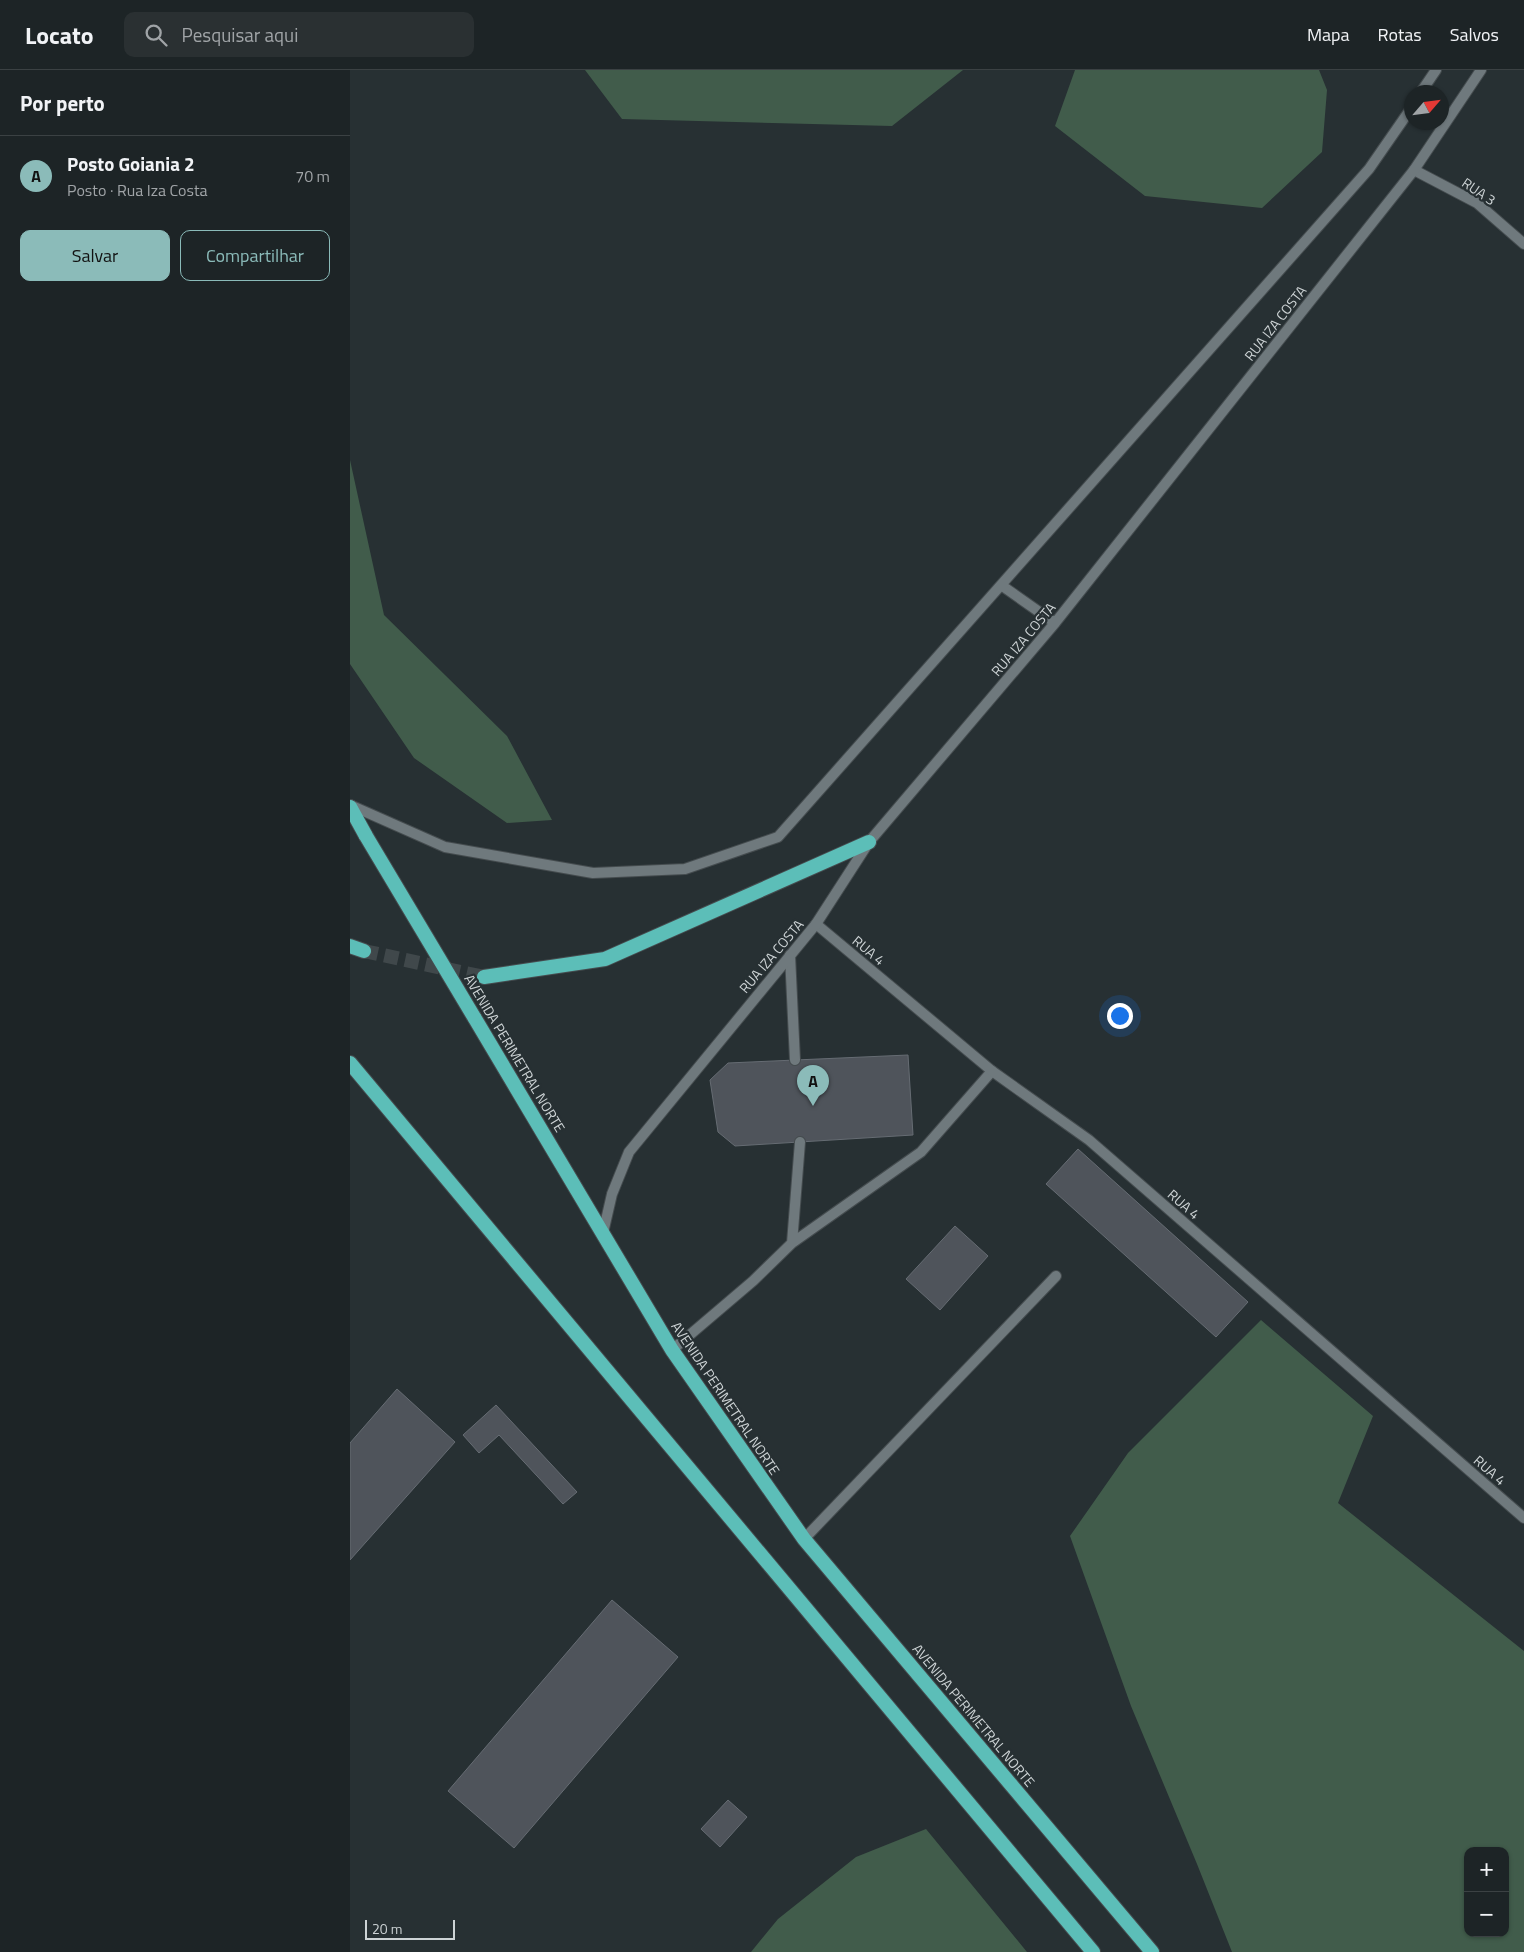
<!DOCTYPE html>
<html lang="pt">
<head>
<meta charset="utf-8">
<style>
	body { margin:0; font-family:"Titillium Web",sans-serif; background:#2a3032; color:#f1f3f6 }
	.controls { position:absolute; right:15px; bottom:15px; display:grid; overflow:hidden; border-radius:10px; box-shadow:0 1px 4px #0004 }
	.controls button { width:45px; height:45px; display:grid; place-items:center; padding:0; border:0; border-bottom:1px solid #3b4143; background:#1d2426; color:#f1f3f6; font:25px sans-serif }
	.compass { position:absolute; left:1054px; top:15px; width:45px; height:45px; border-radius:50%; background:#1d2426; box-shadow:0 1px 4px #0004; rotate:62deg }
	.scale { position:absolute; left:15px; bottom:12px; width:90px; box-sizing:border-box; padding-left:5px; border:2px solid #cdd3d5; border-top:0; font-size:14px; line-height:18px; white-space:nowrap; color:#cdd3d5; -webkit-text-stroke:4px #273033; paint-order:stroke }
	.you { position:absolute; left:769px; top:945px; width:18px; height:18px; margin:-12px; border:4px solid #fff; border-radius:50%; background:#1a73e8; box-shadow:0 0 0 8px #1a73e833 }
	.badge { display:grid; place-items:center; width:32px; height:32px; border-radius:50%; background:#8bbbb9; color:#111; font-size:16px; font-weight:700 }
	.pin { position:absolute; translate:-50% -41px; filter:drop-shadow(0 1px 2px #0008) }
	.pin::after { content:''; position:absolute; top:26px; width:18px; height:15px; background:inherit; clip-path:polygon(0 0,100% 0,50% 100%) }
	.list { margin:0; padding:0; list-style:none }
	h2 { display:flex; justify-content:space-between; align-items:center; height:65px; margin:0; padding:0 20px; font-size:21px }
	h2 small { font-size:16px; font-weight:400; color:#a0a4a7 }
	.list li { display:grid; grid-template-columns:32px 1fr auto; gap:15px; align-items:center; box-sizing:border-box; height:80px; padding:0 20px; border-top:1px solid #3b4143 }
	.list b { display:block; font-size:19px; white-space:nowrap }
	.list p { margin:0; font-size:16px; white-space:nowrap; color:#a0a4a7 }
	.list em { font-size:16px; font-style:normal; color:#a0a4a7 }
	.actions { display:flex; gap:10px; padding:15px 20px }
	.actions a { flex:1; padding:11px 0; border:1px solid #8bbbb9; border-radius:10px; text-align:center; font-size:18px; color:#8bbbb9 }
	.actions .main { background:#8bbbb9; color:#111 }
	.icon { flex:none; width:28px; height:28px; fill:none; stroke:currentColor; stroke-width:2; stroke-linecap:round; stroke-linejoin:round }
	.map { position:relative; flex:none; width:1174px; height:1882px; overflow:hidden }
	header { display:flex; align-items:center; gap:30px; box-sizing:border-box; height:70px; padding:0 25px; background:#1d2426; border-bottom:1px solid #3b4143 }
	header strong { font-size:24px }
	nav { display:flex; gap:28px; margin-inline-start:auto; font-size:18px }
	.search { width:350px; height:45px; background:#2a3032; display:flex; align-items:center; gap:12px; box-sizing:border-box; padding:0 18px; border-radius:10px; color:#a0a4a7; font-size:19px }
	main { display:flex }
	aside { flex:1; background:#1d2426 }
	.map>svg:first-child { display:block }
</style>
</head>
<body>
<header>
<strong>Locato</strong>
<div class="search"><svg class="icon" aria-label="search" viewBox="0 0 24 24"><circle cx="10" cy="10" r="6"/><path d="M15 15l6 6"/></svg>Pesquisar aqui</div>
<nav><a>Mapa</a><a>Rotas</a><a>Salvos</a></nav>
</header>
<main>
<aside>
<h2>Por perto<small></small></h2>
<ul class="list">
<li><span class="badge">A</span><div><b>Posto Goiania 2</b><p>Posto · Rua Iza Costa</p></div><em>70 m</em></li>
</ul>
<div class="actions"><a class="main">Salvar</a><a>Compartilhar</a></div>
</aside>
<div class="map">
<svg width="1174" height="1882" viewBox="0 0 1174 1882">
	<rect width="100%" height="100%" fill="#273033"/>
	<path fill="#415c4b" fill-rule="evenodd" d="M235,0H613L542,56L272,49Z
		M725,0H969L977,20L972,82L912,138L795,126L705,56Z
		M0,390L34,545L157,666L202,750L157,753L64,688L0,594Z
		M911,1250L1023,1346L988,1433L1174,1581V1882H882L847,1794L781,1636L720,1466L778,1383ZM1118,1781H1155V1863H1118Z
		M576,1759L677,1882H401L428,1849L506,1787Z"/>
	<path fill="#4f545b" stroke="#666c73" d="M558,985L563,1065L385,1076L368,1062L360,1010L378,993Z
		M728,1079L898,1232L866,1267L696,1114Z
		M605,1156L638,1186L590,1240L556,1209Z
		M47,1319L105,1372L0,1490V1373Z
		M146,1335L227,1422L213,1434L149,1365L129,1383L113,1365Z
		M262,1530L328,1587L164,1778L98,1721Z
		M378,1730L397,1747L370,1777L351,1759Z"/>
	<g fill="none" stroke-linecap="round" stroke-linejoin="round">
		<path stroke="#40484b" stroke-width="14" stroke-dasharray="14 7" stroke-linecap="butt" d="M14,881L134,907"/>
		<g stroke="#454c4f" stroke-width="12">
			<path id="service" d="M440,885L445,990
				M442,1173L571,1082L642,1001
				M322,1280L403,1211L442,1173L450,1072
				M454,1469L706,1206"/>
		</g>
		<g stroke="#454c4f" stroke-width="12">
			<path id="minor" d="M1064,100L1127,133L1174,174
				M466,854L642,1001L739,1070L1174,1448"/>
		</g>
		<g stroke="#454c4f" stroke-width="12">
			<path id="tertiary" d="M1071,22L1086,0
				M651,515L705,553
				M0,735L95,777L243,803L335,799L428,767L1019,99L1062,37
				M253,1163L262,1124L279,1082L466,854L519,772L705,553L1064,100L1131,0"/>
		</g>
		<g stroke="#454c4f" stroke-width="16">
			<path id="trunk" d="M0,737L16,766
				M0,876L14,881
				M134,907L255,889L519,772
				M124,947L322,1280L454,1469L802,1882
				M0,993L743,1882"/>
		</g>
		<use href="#service" stroke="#6f797d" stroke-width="10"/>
		<use href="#minor" stroke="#6f797d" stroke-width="10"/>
		<use href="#tertiary" stroke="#6f797d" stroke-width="10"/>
		<use href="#trunk" stroke="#5cbeb8" stroke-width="14"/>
		<g stroke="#454c4f" stroke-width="16" stroke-linecap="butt">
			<path id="trunk-bridge" d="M16,766L124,947"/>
		</g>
		<use href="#trunk-bridge" stroke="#5cbeb8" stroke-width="14"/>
	</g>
	<g text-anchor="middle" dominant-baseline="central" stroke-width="4.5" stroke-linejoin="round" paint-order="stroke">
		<g font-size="14" fill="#cdd3d5" stroke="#273033">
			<text transform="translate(1129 121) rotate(34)">RUA 3</text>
			<text transform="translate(925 253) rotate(-52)">RUA IZA COSTA</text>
			<text transform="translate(673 569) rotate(-50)">RUA IZA COSTA</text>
			<text transform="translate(519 880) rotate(40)">RUA 4</text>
			<text transform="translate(421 886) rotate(-50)">RUA IZA COSTA</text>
			<text transform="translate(165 983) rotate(59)">AVENIDA PERIMETRAL NORTE</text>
			<text transform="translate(834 1134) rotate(41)">RUA 4</text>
			<text transform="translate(376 1328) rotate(56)">AVENIDA PERIMETRAL NORTE</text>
			<text transform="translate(1140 1400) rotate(41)">RUA 4</text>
			<text transform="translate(624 1645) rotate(50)">AVENIDA PERIMETRAL NORTE</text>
		</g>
	</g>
</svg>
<div class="controls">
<button>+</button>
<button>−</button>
</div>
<svg class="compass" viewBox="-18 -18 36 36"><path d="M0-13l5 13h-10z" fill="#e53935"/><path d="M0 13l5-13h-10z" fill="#a0a4a7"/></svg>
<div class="scale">20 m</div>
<div class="you"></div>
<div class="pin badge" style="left:463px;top:1036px">A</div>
</div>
</main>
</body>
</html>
